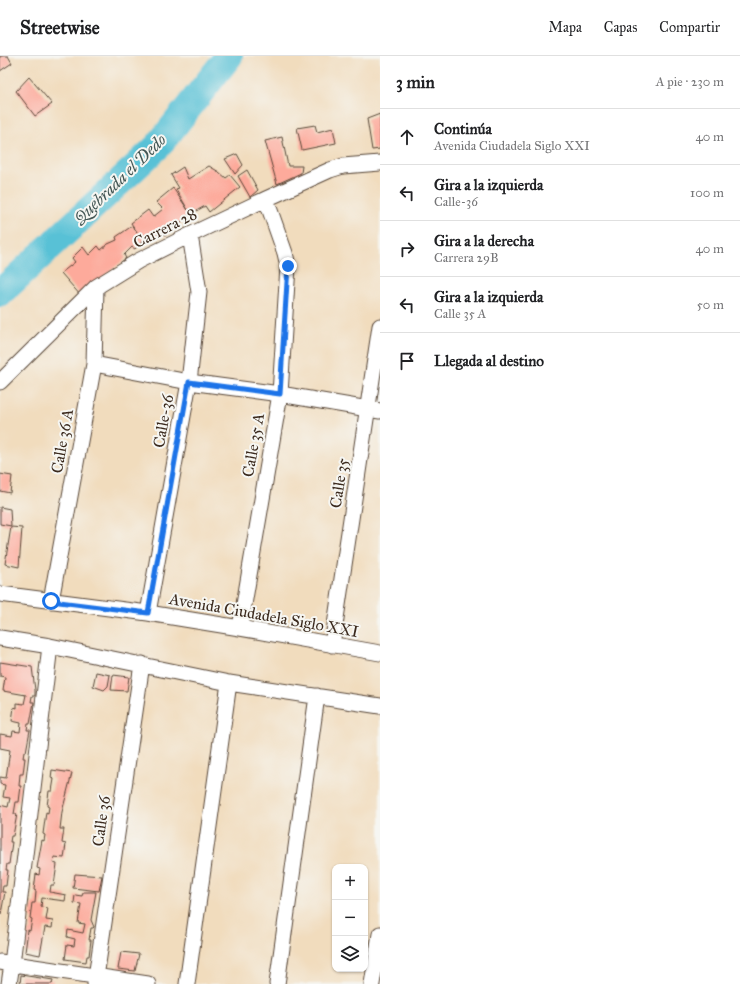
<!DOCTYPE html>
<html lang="es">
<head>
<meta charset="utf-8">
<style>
	body { margin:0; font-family:"IM FELL Great Primer",serif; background:#f2f2f2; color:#202124 }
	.controls { position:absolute; right:12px; bottom:12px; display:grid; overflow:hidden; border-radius:8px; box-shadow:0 1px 3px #0004 }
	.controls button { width:36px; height:36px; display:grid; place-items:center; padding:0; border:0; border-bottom:1px solid #e0e0e0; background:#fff; color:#202124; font:20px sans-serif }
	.stop { position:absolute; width:12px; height:12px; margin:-9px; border:3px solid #1a73e8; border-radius:50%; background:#fff }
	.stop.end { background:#1a73e8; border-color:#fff; box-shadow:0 1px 4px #0008 }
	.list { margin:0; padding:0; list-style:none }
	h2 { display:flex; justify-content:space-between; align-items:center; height:52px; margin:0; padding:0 16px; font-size:17px }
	h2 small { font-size:13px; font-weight:400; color:#757577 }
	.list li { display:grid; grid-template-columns:26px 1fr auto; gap:12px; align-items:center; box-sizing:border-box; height:56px; padding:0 16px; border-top:1px solid #e0e0e0 }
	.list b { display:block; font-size:15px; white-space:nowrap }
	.list p { margin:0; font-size:13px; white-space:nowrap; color:#757577 }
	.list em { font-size:13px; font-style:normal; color:#757577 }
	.icon { flex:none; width:22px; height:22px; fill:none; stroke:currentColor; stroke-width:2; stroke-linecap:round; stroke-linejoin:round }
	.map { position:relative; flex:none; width:380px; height:928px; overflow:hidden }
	header { display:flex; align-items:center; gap:24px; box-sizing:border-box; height:56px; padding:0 20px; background:#fff; border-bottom:1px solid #e0e0e0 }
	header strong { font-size:19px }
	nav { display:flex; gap:22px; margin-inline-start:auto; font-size:14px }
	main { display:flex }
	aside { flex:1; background:#fff }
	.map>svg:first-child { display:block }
</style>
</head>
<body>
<header>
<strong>Streetwise</strong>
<nav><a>Mapa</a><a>Capas</a><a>Compartir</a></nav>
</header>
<main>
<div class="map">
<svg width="380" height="928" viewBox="0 0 380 928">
	<rect width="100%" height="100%" fill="#f6f6f2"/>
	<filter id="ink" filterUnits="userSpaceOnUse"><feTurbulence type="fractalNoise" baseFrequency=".025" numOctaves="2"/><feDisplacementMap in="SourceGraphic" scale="8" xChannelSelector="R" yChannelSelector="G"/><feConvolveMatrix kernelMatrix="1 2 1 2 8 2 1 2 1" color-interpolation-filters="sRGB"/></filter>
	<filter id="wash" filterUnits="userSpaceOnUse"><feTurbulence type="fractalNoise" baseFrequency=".012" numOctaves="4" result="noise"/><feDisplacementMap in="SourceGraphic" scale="16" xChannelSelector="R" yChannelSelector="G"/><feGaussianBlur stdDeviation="0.9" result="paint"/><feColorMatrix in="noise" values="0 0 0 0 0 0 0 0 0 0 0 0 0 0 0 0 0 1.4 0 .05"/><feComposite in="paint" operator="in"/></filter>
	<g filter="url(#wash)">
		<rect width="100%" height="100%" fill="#f1dcbd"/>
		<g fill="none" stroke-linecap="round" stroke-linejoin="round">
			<path stroke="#59c1d6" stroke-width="28" d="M0,237L158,90L229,0"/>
		</g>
		<g id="blocks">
			<path fill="#fdaa9b" d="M0,0H8L12,7L0,15Z
				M29,21L52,48L35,60L16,35Z
				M380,58V93L372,94L367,63Z
				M315,69L317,76L333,72L336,87L302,94L297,72Z
				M282,81L288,110H302L301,117L277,128L265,85Z
				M237,98L243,109L235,118L225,103Z
				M209,110L219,116L226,122L230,119L240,131L209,156L205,150L191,158L165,179L162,176L151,184L144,187L143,185L135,193L132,191L124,199L126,202L81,240L61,217L75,206L72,202L83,191L89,199L98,190L101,194L108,188L117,184L116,181L132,170L137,176L131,167L148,154L153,161L163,153L156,146L173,132L188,154L176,133L179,132L171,119L183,111L188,123Z
				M247,114L258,134L250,141L238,120Z
				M0,418L12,420L10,437L0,435Z
				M0,451L10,453L11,470L0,468Z
				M11,471L22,472L19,511L5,508Z
				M0,606L32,611L35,634V640H32L31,646H34L30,668H28L27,674H30L26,696H24L23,702H25L23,718H20L19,730H21L19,746H16L14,758H17L13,780H11L10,786H12L9,808H7L6,814H8L6,830H3L2,836H5L1,858H0V749L8,751L10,742L3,741L5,729L0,728V721L6,722L10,694L0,692V678L12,680L13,675L20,676L21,667L12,665L14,651L17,652V647L24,648L26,639L3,635L5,621L0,620Z
				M96,616L110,619L108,630L104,634L93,630Z
				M113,619L129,621L127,635L111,634Z
				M52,714L72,717L62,756L60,773H64L62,787L66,788L64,802L54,801L53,807L57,808L54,829H51L50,836L66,839L65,845L42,842L41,851L48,852L46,864L53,865L52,872L45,871L40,899L25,896L28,874L30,875L32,863L30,862L32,847H35L36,835L34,834L36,818L39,819L40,813L37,812L42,784L44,785L45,779L43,778L46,756L48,757L49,751L47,750L49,735H52L54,723L51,722Z
				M75,818L102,820L99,835L73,832Z
				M83,836H96L91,864L94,871L93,872H91L89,884H91L89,900H87L86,906L65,903L67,889L74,890L75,883L67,881L68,874L83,877L85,868L78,867L81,848L74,847L75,839L82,840Z
				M121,896L139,898L135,915L118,913Z
				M21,919L53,924L52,928H20Z"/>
		</g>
	</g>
	<g filter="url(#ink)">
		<use href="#blocks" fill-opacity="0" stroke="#564536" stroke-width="1"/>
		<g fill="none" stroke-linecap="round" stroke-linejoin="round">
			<g stroke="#564536" stroke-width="17">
				<path id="minor" d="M94,308L189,326L280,338L380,355
					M0,326L96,231L138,205L190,179L266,143L330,114L343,110L380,107
					M0,538L148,557L240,572L380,597
					M51,545L94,308L96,231
					M148,557L189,326L199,236L190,179
					M240,572L280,338L288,210L285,197L266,143
					M0,582L50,590L229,627L380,650
					M332,589L380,270
					M0,906L148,928
					M9,928L12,908L50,590
					M95,928L142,608
					M187,928L229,627
					M277,928L317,640
					M372,928L380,878"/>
			</g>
			<use href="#minor" stroke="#fff" stroke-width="15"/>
		</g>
	</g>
	<g fill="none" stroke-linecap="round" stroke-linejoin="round" filter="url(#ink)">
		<path stroke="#1a73e8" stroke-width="5" d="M51,545L148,557L189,326L280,338L288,210"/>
	</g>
	<g text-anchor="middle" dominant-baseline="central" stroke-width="4" stroke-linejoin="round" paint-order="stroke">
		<g font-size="16" fill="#3b2a1e" stroke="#f6f6f2">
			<text transform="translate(165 172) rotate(-27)">Carrera 28</text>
			<text transform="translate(163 365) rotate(-80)">Calle-36</text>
			<text transform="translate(62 385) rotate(-80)">Calle 36 A</text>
			<text transform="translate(253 389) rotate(-80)">Calle 35 A</text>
			<text transform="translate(339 427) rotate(-81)">Calle 35</text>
			<text transform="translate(264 559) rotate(10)">Avenida Ciudadela Siglo XXI</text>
			<text transform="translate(101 765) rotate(-82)">Calle 36</text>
		</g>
		<g font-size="17" font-style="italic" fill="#445755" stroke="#f6f6f2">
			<text transform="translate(120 123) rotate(-44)">Quebrada el Dedo</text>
		</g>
	</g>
</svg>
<div class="controls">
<button>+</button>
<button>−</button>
<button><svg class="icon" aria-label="layers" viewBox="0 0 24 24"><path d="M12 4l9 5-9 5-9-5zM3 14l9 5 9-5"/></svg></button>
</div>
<div class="stop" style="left:51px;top:545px"></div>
<div class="stop end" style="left:288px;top:210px"></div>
</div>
<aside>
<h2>3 min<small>A pie · 230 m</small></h2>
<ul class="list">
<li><svg class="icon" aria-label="ahead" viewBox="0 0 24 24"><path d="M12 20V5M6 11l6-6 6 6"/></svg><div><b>Continúa</b><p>Avenida Ciudadela Siglo XXI</p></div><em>40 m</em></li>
<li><svg class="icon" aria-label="left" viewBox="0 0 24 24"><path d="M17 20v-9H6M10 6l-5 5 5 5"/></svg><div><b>Gira a la izquierda</b><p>Calle-36</p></div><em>100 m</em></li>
<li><svg class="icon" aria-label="right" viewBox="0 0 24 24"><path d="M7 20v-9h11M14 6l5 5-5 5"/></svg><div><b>Gira a la derecha</b><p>Carrera 29B</p></div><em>40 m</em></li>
<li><svg class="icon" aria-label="left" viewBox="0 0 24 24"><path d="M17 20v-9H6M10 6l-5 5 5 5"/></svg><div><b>Gira a la izquierda</b><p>Calle 35 A</p></div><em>50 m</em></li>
<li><svg class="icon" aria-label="arrive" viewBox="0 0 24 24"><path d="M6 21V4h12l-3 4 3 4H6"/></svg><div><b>Llegada al destino</b></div></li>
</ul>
</aside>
</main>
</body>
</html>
